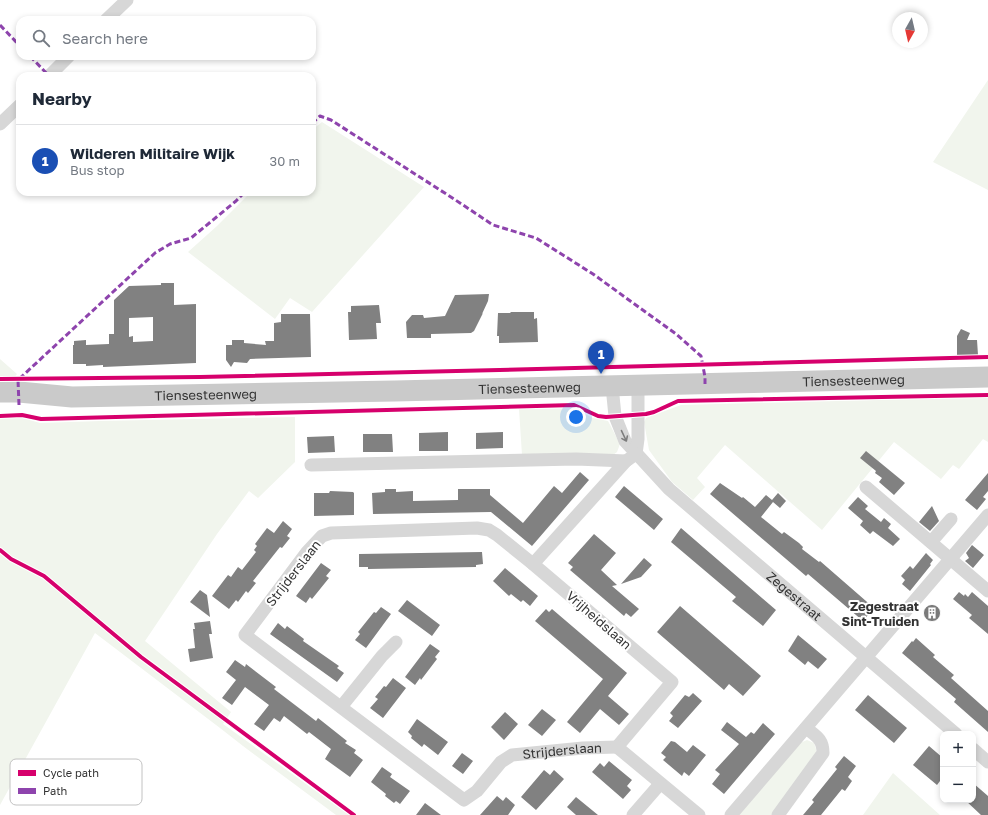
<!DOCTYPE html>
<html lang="en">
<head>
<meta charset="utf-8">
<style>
	body { margin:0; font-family:"Golos Text",sans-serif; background:#f6f6f7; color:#1f2937 }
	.controls { position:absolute; right:12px; bottom:12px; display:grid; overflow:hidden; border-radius:8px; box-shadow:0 2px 6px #0003 }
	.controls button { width:36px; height:36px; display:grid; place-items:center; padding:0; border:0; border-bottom:1px solid #e0e1e3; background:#fff; color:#1f2937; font:20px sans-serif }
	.compass { position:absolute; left:892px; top:12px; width:36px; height:36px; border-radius:50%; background:#fff; box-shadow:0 2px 6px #0003; rotate:188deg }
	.you { position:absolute; left:576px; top:417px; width:14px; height:14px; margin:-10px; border:3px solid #fff; border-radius:50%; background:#1a73e8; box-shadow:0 0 0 6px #1a73e833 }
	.badge { display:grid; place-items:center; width:26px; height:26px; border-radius:50%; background:#2563eb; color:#fff; font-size:13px; font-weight:700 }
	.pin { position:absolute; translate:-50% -33px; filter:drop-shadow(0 1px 2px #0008) }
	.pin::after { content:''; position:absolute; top:21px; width:14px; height:12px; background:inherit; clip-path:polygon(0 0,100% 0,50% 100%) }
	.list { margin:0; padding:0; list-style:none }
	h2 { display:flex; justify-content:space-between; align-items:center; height:52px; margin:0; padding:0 16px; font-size:17px }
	h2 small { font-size:13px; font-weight:400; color:#747a83 }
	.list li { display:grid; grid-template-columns:26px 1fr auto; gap:12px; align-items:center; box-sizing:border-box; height:72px; padding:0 16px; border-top:1px solid #e0e1e3 }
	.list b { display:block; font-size:15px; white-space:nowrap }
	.list p { margin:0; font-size:13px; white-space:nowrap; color:#747a83 }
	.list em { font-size:13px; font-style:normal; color:#747a83 }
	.icon { flex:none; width:22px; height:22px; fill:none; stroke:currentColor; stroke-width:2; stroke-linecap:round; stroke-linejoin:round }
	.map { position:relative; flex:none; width:988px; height:815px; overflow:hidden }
	.search { position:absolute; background:#fff; box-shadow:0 2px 6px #0003; left:16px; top:16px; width:300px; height:44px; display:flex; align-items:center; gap:10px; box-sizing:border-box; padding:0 14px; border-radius:12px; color:#747a83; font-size:15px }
	.panel { position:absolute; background:#fff; box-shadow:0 2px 6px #0003; left:16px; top:72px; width:300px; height:124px; border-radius:12px }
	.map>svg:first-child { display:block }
</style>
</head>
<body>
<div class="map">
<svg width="988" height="815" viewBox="0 0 988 815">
	<rect width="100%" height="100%" fill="#fff"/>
	<path fill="#f1f5ed" d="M988,80V190L933,162Z
		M322,122L424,187L312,312L290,298L275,319L188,252L217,226L251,192H312V130Z
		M0,359L17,374L14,378L0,377Z
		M988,397V442L983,439L959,469L953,465L941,479L894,442L822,530L725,445L697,478L705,487L693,500L672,482L649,450L644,422L646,418L681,405Z
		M573,408L593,418L608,421L620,444L617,452L613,455H522L519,409Z
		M19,417L40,423L100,421L295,417V462L258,498L249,491L217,534L145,641L231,712L223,724L349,815H336L243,746L220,728L95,633L0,805V418Z
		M807,740L814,743L816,749V753L773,815H738L800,743Z
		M893,773L940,815H863Z"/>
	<path fill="#818181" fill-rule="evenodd" d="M161,283H174V305L196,304V363L103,367V365L86,366V364H73V345H74V341L86,340V345L109,344V334H114V300L129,286L161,285ZM153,317V341L133,342V336L129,337V318Z
		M489,294L488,301L482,314L483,313L474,331L471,333L431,334V338H407L406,322L412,315H423L424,318L445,316L455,295Z
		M379,305L381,323H376L377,339L349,340L348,312H351V306Z
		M510,312H534V319L537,318L538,342L499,343V336H497L498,313H511Z
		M281,314H310L311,357L250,359L247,363L234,362L231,367L226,360V345H232V340H244V343L266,345L265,341H274V323L281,322Z
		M961,329L970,333L967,340H977L978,355H959L957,360V336Z
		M448,432V451H419V433Z
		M503,432V448L476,449V433Z
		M363,434H392L393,452H363Z
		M334,436L335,452L308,453L307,437Z
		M866,451L905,483L894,495L879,482L882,478L875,473L876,471L860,458Z
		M580,472L589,480L532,546L491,512L373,514L372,493L385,492V489H396V492L413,491V501L458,500V489H490V495L523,523L554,486L562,493Z
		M988,473V491L983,497L986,499L977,510L965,500Z
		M720,483L742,498L743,497L755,507L766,495L772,500L778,493L786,501L780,508L773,502L761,517L782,534L784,532L799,543L803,547L802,549L819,562L820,561L874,608L863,621L808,574L806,576L710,494Z
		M624,486L663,519L654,530L615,497Z
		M330,491L353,492L354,493V515L314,516V493H329Z
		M858,497L868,506L865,509L881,522L884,518L891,524L888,528L900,539L893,546L873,531L870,534L860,525L863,521L848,508Z
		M932,506L939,521L930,531L919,522Z
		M283,521L292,529L287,536L290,538L282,548L280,547L253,581L256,583L248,593L246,591L238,602L236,600L229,609L212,596L228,575L231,577L238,567L242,570L256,552L254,550L257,546L255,544L267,528L274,533Z
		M681,528L776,610L763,626L732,601L736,597L671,542Z
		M594,534L616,553L601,570L617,585L612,586L639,609L631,617L626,613L624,616L570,570L573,567L568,563Z
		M972,545L984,555L973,568L965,561L969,558L966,553Z
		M482,552L483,564L476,565V567L368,569V567H359V554Z
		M926,553L933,560L930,564L931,565L910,591L902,584L905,580L901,576L910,566L913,569Z
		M644,558L652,565L641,577L621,584Z
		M321,563L331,570L326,576L329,578L312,599L310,597L306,603L296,596Z
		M505,568L538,596L530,606L523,600L521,602L511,594L509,596L493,581Z
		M200,590L207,595L210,617L190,602Z
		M959,592L964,596L965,594L968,597L972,592L988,606V634L969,618L972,615L953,599Z
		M407,600L440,625L432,636L398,611Z
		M680,606L761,676L743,696L729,684L724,690L657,632Z
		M381,607L391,614L366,648L355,640L360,634L358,632L374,612L376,613Z
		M546,609L549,612L552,609L627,673L608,696L629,714L619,725L600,709L580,733L567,722L603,679L535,621Z
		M210,621L212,634H209L213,658L190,662L188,649L195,648L193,629H195L194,623Z
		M278,623L285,629L287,626L304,639L303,641L339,666L337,668L344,673L337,682L270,634Z
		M798,635L827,659L818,669L808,661L805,665L788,651Z
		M916,638L935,655L933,657L954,675L951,678L988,711V732L954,702L956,699L902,653L912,641L913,642Z
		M430,644L440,651L435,657L437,659L421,680L420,678L415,685L405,677Z
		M235,660L245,667L246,664L276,687L274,689L316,721L318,718L347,741L345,743L356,750L354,753L363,760L350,777L325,759L331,749L309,732L307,734L284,716L280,722L274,718L264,731L254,724L269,705L245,687L232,705L222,698L236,680L226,672Z
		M393,678L406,688L383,718L370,708L378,699L375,697L380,691L384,686L386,687Z
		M693,693L702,701L678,728L669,721L673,716L670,713L685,695L689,697Z
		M868,695L907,728L894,743L855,710Z
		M542,709L556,720L542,736L528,725Z
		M505,712L518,724L504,740L491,727Z
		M417,719L448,742L438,755L424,744L422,747L411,738L412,736L408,732Z
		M727,722L746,737L751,732L754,734L763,723L775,734L724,794L712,784L720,774L715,770L739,744L721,730Z
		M671,741L675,742L687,752L693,745L706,755L689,776L684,772L682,776L663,760L666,757L661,753Z
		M929,746L943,758V777L937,785L913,765Z
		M462,753L473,761L463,774L452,766Z
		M844,756L856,766L848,777L852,781L845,791L842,789L821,815H803L814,802L812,800L837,769L835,767Z
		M609,761L632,780L627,786L631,790L623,799L592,772L600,763L604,767Z
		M382,767L392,774L390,777L410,791L400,804L396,801L394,803L385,796L386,794L371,782Z
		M544,770L550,775L554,770L564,779L536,810L521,797Z
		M973,783L988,796V815H981L965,800H973Z
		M497,796L503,801L506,797L515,805L508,815H480Z
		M576,797L598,815H576L567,807Z
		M425,803L441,815H416Z"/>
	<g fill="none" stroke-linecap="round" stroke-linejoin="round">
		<g stroke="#d7d7d7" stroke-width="13">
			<path d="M106,20L127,0"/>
			<path d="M49,76L69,56"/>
			<path d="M0,124L20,105"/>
			<path id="s1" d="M612,386L615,416L625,441L669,489L956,734"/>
			<path d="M636,454L638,439V385"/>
			<path d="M311,465L576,459L626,461"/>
			<path d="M866,487L988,591"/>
			<path d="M931,542L951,519"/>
			<path id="s2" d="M533,564L497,535L489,530L477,528L331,533L322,536L307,552L245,635L464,800L477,791L501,762L512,755L583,748L617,747"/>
			<path d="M341,707L382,656L396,642"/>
			<path d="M617,747L672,682L533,564L626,461L636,454"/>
			<path d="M617,747L699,815"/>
			<path d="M973,749L988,762"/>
			<path d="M633,815L660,784"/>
			<path d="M731,815L988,515"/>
			<path d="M778,815L823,753C823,739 816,736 806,728"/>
		</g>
		<path stroke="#cacaca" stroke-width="21" id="s3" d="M0,392H19L72,397L395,391L988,377"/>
		<path stroke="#8e44ad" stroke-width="3" stroke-dasharray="6 3" stroke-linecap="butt" d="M0,25L20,46
			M30,56L49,76
			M312,123L320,116L331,120L454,199L493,225L536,238L593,274L676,334L701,356L705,377V384
			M19,405L18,380L155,253L170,244L191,238L236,201L245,192"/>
		<g stroke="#fff" stroke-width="6">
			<path id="cycleway" d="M0,379L200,377L537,369L988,357
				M0,416L22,415L41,419L574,405L598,416L606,417L646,414L654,412L678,401L988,395
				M0,550L11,559L44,576L141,657L354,815"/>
		</g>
		<use href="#cycleway" stroke="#d6006c" stroke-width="4"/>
	</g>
	<defs><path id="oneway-shaft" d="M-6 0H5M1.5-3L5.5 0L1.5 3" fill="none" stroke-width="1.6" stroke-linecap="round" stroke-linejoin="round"/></defs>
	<use stroke="#7d7d7d" href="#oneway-shaft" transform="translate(624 436) rotate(65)"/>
	<defs>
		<g id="building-disc" transform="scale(0.9)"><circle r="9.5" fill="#7a7a7a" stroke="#fff"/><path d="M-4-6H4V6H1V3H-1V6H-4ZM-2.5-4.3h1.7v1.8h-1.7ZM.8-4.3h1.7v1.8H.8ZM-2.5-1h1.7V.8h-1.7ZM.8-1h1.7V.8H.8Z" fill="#fff"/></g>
	</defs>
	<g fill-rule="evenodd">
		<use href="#building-disc" x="932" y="613"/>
	</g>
	<g text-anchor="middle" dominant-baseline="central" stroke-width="4" stroke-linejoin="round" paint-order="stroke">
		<g font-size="13" fill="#333" stroke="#fff">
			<text stroke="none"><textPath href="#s3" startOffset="854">Tiensesteenweg</textPath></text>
			<text stroke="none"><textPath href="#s3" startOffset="530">Tiensesteenweg</textPath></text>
			<text stroke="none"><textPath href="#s3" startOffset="206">Tiensesteenweg</textPath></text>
			<text transform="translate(293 573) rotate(-52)">Strijderslaan</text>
			<text stroke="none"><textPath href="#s1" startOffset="287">Zegestraat</textPath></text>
			<text transform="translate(599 620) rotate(41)">Vrijheidslaan</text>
			<text stroke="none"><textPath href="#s2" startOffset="740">Strijderslaan</textPath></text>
		</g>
		<g font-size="13" font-weight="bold" fill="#333" stroke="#fff" text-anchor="end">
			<text x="919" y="606">Zegestraat<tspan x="919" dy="15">Sint-Truiden</tspan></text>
		</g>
	</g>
	<rect x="10" y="759" width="132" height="46" rx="6" fill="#fff" stroke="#c2c2c2" stroke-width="1"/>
	<rect x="18" y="770" width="18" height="6" fill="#d6006c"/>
	<rect x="18" y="788" width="18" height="6" fill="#8e44ad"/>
	<g font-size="11" fill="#333">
		<text x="43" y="777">Cycle path</text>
		<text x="43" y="795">Path</text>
	</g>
</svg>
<div class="controls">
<button>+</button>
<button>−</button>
</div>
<svg class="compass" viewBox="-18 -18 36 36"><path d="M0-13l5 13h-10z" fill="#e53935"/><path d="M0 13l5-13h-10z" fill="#747a83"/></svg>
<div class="you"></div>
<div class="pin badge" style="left:601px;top:374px;background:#1a4fb4">1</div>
<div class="search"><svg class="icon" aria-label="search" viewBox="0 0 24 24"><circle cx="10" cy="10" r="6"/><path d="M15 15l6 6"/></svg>Search here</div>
<section class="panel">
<h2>Nearby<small></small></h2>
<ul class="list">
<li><span class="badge" style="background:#1a4fb4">1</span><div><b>Wilderen Militaire Wijk</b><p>Bus stop</p></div><em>30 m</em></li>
</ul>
</section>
</div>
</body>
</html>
